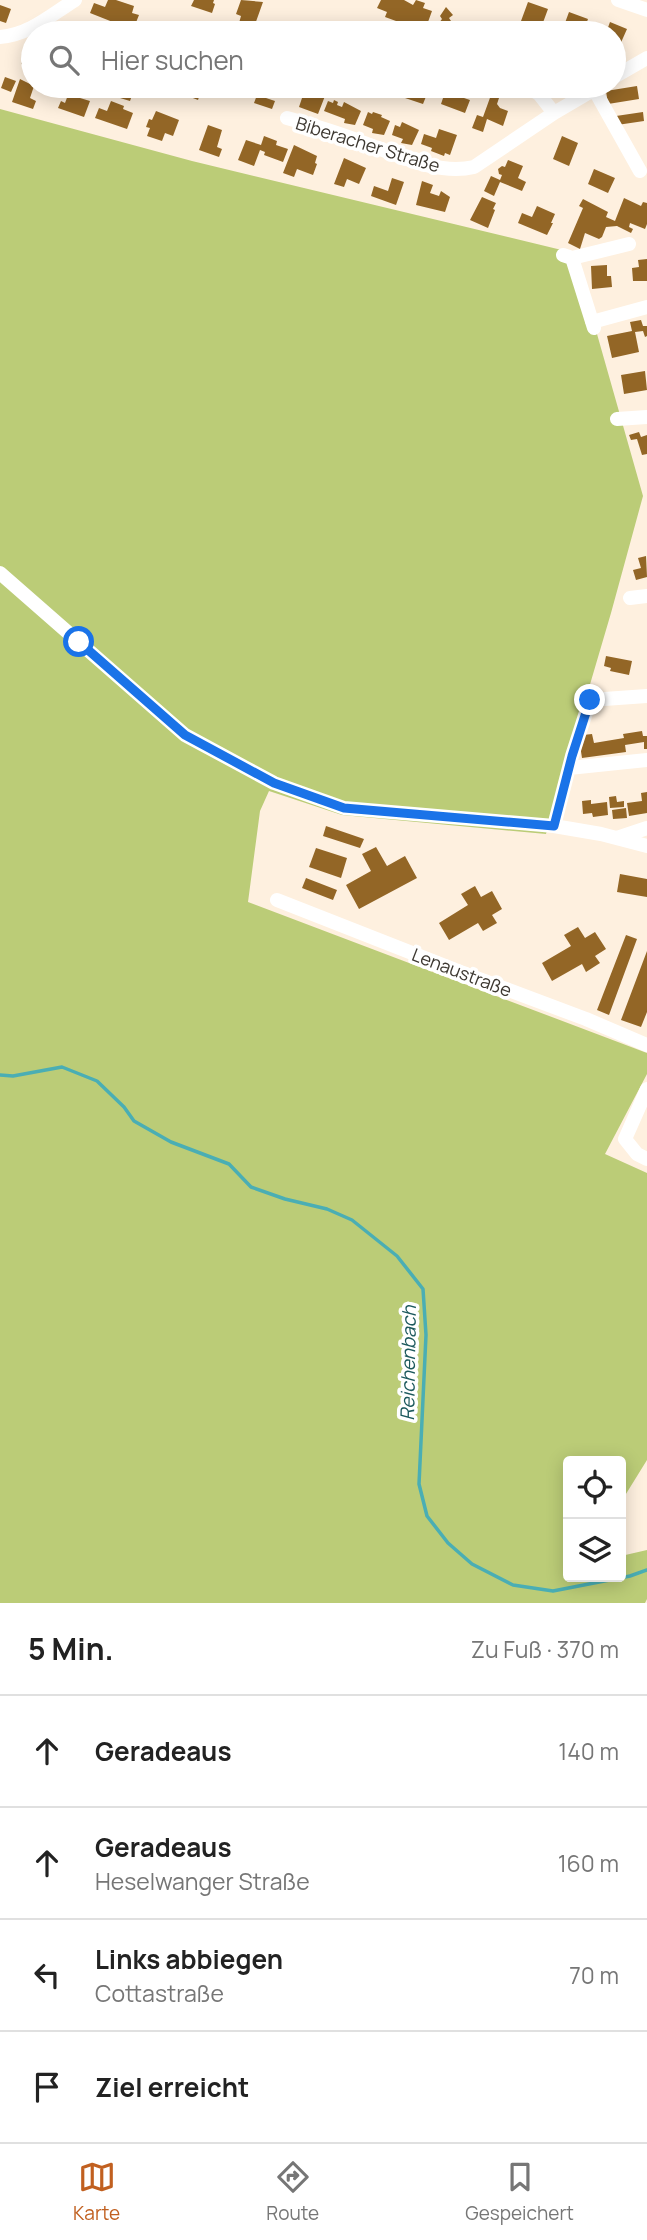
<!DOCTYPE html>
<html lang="de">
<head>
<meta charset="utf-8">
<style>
	body { margin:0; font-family:Manrope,sans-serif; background:#f2f2f2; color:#222 }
	.controls { position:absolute; right:21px; bottom:21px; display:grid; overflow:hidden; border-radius:7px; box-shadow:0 4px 18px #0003 }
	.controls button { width:63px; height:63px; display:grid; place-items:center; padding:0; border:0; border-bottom:2px solid #e0e0e0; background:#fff; color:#222; font:35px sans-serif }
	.stop { position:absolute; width:21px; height:21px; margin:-16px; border:5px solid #1a73e8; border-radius:50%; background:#fff }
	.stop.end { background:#1a73e8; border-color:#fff; box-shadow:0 2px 7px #0008 }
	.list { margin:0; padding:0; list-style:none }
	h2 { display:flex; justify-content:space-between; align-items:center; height:91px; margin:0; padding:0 28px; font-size:30px }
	h2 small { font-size:23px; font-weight:400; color:#767676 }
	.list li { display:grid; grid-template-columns:46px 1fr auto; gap:21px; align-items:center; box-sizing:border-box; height:112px; padding:0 28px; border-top:2px solid #e0e0e0 }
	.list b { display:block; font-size:26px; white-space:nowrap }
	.list p { margin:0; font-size:23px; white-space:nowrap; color:#767676 }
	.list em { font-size:23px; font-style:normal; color:#767676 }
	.icon { flex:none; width:38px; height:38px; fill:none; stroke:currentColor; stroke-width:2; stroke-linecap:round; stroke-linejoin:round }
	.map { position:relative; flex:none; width:647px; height:1603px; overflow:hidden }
	.search { position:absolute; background:#fff; box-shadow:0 4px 18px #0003; left:21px; right:21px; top:21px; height:77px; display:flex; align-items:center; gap:18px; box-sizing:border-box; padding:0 24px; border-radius:38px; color:#767676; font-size:26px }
	.sheet { height:539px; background:#fff }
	nav { display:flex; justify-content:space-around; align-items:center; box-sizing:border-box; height:98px; border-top:2px solid #e0e0e0; background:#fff; font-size:19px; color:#767676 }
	nav a { display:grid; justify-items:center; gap:4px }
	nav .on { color:#c16020 }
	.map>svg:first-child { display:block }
</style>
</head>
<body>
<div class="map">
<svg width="647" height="1603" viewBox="0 0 647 1603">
	<rect width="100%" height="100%" fill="#fef0df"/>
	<path fill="#bc7" d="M0,109L192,161L574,253L643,496L611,613L546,834L342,815L269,791L260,811L248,902L647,1053V1074L605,1154L647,1173V1460L621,1502V1461H568V1577H621V1556L647,1550V1599L645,1603H0Z"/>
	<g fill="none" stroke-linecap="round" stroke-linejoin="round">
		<path stroke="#4aaeb4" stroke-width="3.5" d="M0,1075L13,1076L62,1067L97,1081L124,1107L134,1121L171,1142L229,1164L251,1187L285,1199L327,1209L352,1220L397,1256L423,1289L426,1335L419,1484L427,1516L448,1543L472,1564L513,1585L553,1591L630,1576L647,1570"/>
	</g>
	<path fill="#936626" d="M108,0H116L134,6L132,13L139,15L133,30L90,13L94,3L105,7Z
		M194,0H214L213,3L215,4L212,13L191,6Z
		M241,0L263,2L253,30L239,23L241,16L236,14Z
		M381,0H404L413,5L416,0L425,3L423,8L432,11L424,33L414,31L415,28L406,24L404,28L395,24L396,21L385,17L387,12L377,8Z
		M528,2L548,9L541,28L521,21Z
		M0,5L11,9L6,23L0,21Z
		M446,7L453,15L449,18L451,21L447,24L449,26L445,29L447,32L434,33L438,30L436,27L442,19L440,16Z
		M569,12L588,19L583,33L562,31Z
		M610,22L627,29L619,47L614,45V33H606Z
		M28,46L33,48V68L21,64Z
		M5,77L16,81L11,92L1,88Z
		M20,79L34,86L30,98L36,101L33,109L12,102Z
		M124,86L134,90L130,101L120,98Z
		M183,86L201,91L198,100L175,91Z
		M258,86H283L281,92L276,91L274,98L256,92Z
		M403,86H422L420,92L427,94L423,104L399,96Z
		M447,86L458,88L455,95L470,100L465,113L441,104Z
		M637,86L639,99L608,104L606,91Z
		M71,87L83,91L80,98L90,101L84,117L58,108L61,101L65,103Z
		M305,89L325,96L318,114L299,107Z
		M257,95L275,101L272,109L254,103Z
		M491,95L499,98L497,104L500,108L508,111L503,126L487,119L483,132L472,128L477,115L483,117Z
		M334,100L338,102L337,105L342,107L344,102L361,111L355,125L344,123L345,119L324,111L328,101L333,103Z
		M111,101L124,106L123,109L133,113L127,129L95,118L99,108L107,111Z
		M156,111L179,120L173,136L165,133L162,141L147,136L150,128L146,127L149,119L152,120Z
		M368,112L372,114L373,112L382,115L381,117L390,121L384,135L372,133L373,129L363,125Z
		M643,112L644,121L617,125L616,116Z
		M402,122L419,130L412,145L401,143L403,139L392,135L395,125L400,127Z
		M208,125L222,130L217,147L222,149L219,157L199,150Z
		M439,129L457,135L450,155L445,153L444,156L431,151L432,148L421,144L424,134L436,138Z
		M264,136L277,141L276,145L288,149L283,162L264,155L265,152L260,150L254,166L238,160L246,140L261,145Z
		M562,136L578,143L569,166L553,159Z
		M294,145L317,156L315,163L317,164L313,175L297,169L294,177L283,173Z
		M344,158L366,168L359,184L347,179L344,187L334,184Z
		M508,160L523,166L518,178L526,182L522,191L500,182L494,196L484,191L491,176L500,180L502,175L499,174L498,169L502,166L505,167Z
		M594,169L615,178L608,193L588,184Z
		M392,178L404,182L396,205L371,196L374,186L388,191Z
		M422,181L433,185L430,193L439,196L441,191L450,197L445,212L416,205Z
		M482,197L496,203L493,209L495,210L488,228L470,220Z
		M624,198L641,206L643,202L647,203V224L645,229L630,223L629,227L633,229L631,233L617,226L606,227L602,237L599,239L585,233L580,249L568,243L583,208L579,206L583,199L608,212L606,217L615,221Z
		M537,206L555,214L551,223H553L547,235L518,223L522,213L532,217Z
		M647,259V281H633L632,268L639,267L638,260Z
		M607,265V276H611L612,287L592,289L591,266Z
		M641,320L643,326H647V336L645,337L643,331L635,332L639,352L612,358L607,336L632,331L630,322Z
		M645,371L647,390L624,394L621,375Z
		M639,432L641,437L647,435V454L642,455L637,439L631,440L629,435Z
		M646,556L647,577L636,580L633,570L641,568L638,558Z
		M606,656L632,661L629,675L610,671L611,668L604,666Z
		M642,731L643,736H647V749H644V742L625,745L626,752L582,758L580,745L583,735L592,734L594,743L624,738L623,734Z
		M647,792V813L629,816L627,803L642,801L641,793Z
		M616,796L617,802L624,801V807L610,808L609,797Z
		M591,800V804L607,802L608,815L593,817L592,813L583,814L582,801Z
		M626,808L627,818L613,819L612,810Z
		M326,826L364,839L360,848L323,836Z
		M376,847L387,866L405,856L417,878L359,909L346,885L371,871L362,854Z
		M316,848L347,858L341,878L309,867Z
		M620,874L647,879V897L617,892Z
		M306,878L337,890L333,900L302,888Z
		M475,886L481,897L492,891L502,909L492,915L497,923L483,931L478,923L449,940L439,923L468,905L461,894Z
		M578,927L585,938L595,932L606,949L595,956L600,963L586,972L582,964L552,981L542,963L571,946L564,935Z
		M626,935L637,939L609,1015L597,1010Z
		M647,951V1012L641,1027L621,1020Z"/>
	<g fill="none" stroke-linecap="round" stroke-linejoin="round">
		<path stroke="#fff" stroke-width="14" d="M618,0L647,10
			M0,37C29,35 51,15 75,0
			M614,77L647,58
			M526,86L539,94L554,113
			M594,89L640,171
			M287,118C312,125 336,132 359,141C394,153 436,176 474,167L554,113L600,86
			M563,255L572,258L629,244
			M572,258L594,328
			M592,322L647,307
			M617,419L647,417
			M0,573L185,735L274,783L344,808L554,826L601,834L647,846
			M630,598L647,596
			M569,768L647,760
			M554,826L572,756L590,700L647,696
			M617,838L647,828
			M277,900L463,973L586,1019L647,1045
			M647,1089L625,1139L637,1154L647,1159"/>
	</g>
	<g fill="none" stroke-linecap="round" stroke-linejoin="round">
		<path stroke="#1a73e8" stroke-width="9" d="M79,642L185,735L274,783L344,808L554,826L572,756L590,700"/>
	</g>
	<g text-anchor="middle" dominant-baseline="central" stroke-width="7" stroke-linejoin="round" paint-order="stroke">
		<g font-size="18" fill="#3d3831" stroke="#fff">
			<text transform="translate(368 144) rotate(17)">Biberacher Straße</text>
			<text transform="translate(462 972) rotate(21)">Lenaustraße</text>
		</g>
		<g font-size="19" font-style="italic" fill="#1c595d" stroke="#fff">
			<text transform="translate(408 1363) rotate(-89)">Reichenbach</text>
		</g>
	</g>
</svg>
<div class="controls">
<button><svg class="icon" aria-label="locate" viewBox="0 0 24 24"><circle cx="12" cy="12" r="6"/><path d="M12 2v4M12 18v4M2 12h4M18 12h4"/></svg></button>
<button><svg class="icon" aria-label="layers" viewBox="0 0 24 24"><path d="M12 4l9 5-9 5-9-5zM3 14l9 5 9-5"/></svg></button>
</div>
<div class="stop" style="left:79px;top:642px"></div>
<div class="stop end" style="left:590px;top:700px"></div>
<div class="search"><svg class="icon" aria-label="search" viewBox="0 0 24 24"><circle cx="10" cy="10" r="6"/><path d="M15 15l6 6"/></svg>Hier suchen</div>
</div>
<section class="sheet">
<h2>5 Min.<small>Zu Fuß · 370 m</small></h2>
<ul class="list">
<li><svg class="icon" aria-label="ahead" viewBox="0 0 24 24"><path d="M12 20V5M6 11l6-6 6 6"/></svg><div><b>Geradeaus</b></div><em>140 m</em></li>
<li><svg class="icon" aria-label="ahead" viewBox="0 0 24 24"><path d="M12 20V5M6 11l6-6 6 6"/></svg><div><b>Geradeaus</b><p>Heselwanger Straße</p></div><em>160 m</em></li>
<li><svg class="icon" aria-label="left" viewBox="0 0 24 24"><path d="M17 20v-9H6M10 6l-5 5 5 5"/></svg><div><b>Links abbiegen</b><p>Cottastraße</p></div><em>70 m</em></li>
<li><svg class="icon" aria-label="arrive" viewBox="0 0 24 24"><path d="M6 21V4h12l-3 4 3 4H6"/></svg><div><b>Ziel erreicht</b></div></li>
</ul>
</section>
<nav>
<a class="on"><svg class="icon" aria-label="map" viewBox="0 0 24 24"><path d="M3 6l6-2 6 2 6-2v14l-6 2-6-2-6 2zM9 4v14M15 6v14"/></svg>Karte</a>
<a><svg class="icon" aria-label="directions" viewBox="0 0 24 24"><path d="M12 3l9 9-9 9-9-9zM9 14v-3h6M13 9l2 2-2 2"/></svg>Route</a>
<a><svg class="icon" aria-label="saved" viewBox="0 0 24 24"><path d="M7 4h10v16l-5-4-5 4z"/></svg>Gespeichert</a>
</nav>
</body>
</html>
